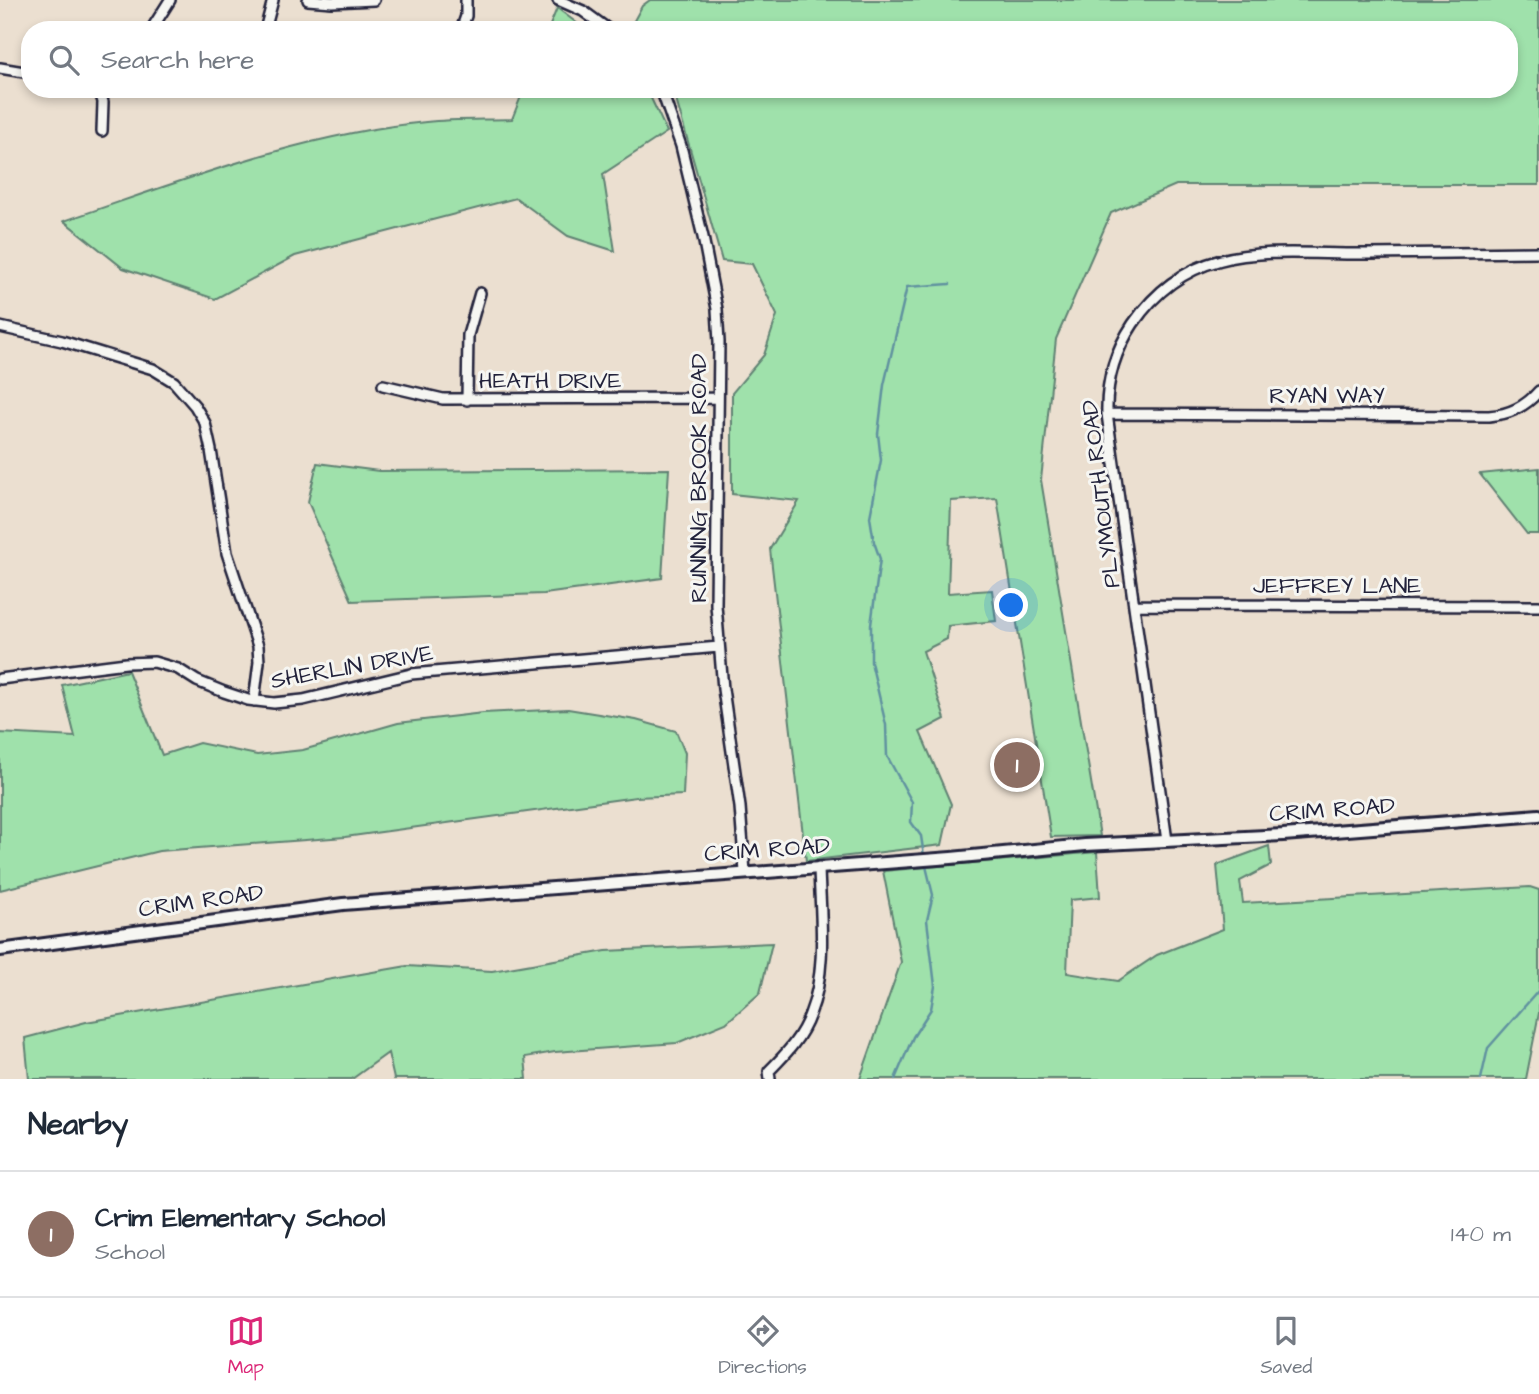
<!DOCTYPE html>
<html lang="en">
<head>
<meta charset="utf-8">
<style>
	body { margin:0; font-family:"Architects Daughter",sans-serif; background:#f6f6f7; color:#1f2937 }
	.you { position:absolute; left:1012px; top:606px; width:24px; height:24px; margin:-18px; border:5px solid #fff; border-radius:50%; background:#1a73e8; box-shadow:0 0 0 10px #1a73e833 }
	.badge { display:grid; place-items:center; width:46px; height:46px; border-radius:50%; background:#db2777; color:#fff; font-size:23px; font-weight:700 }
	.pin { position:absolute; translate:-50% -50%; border:4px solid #fff; box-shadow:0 2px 7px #0006 }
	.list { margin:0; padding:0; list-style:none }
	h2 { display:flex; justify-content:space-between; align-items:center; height:91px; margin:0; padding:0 28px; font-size:30px }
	h2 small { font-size:23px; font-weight:400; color:#747a83 }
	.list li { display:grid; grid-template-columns:46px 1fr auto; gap:21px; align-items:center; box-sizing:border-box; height:126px; padding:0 28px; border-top:2px solid #e0e1e3 }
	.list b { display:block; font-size:26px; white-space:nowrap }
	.list p { margin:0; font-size:23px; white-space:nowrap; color:#747a83 }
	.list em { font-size:23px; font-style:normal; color:#747a83 }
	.icon { flex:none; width:38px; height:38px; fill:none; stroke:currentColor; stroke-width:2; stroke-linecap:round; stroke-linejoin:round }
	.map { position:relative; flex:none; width:1539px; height:1079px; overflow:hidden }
	.search { position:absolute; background:#fff; box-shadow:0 4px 10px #0003; left:21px; right:21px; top:21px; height:77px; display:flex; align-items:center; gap:18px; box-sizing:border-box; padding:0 24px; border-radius:28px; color:#747a83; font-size:26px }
	.sheet { height:217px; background:#fff }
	nav { display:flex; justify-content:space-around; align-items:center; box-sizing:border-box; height:98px; border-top:2px solid #e0e1e3; background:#fff; font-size:19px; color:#747a83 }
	nav a { display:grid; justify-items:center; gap:4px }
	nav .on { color:#db2777 }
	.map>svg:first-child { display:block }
</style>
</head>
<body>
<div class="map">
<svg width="1539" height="1079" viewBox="0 0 1539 1079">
	<rect width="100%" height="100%" fill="#ebdfd0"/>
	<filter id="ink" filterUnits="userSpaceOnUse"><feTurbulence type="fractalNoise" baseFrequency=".0143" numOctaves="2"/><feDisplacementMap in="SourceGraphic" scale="14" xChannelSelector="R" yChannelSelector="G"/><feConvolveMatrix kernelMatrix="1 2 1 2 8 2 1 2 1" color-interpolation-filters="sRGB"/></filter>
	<g filter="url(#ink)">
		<path fill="#9fe1ab" stroke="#608273" stroke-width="2" d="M650,0H1539V185H1176L1111,213L1056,339L1041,480L1100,836L1051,837L997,498L951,501L948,593L992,590L996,621L948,626L947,639L923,651L945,719L920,732L951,804L942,845L806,861L770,549L799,501L732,494V393L764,355L777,315L752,264L722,261L673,89H1509V30H632L630,28L642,6Z
			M557,8L586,30H548Z
			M524,89H645L649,94L667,132L603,174L615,251L568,236L516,198L295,256L215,299L123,268L64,221C182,181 301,134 426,122C454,119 483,120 512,119Z
			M317,463L379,471L669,469L662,578L544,594L352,601L308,502Z
			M1539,468V534H1527L1480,474Z
			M128,671L162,755L199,743L257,755L303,750L398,723L483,713L568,709L636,720L676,731L685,753L683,795L636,797L345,837L159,851L0,890V733L75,737L62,685Z
			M1269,846L1271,865L1240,881L1243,903L1530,887L1539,890V1013L1526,1079H860L901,962L883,871L1097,852L1100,897L1070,900L1067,973L1118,981L1157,955L1223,929L1217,865Z
			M772,943L760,993L726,1023L677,1043L555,1052L525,1057L527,1079H394L388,1053L352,1079H29L25,1038L86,1022L407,966L492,971L606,951Z"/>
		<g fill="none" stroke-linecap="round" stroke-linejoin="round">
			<path stroke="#61929f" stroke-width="2.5" d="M924,856L921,836L911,822L912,802L887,756L886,725L871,662V625L880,559L874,542L870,517L881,460L878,434L884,385L907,287L950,284
				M895,1079L913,1037L931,1009L935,986L927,920L933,895L925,862
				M1481,1079L1488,1048L1539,990"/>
			<g stroke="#22223b" stroke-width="14">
				<path id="minor" d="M308,0L332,2L374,0
					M558,0L583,11L609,30
					M151,30L170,0
					M265,30L273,0
					M461,30L466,16V0
					M0,68L30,73
					M99,89L103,102L102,131
					M661,89L681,146L703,237L717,309L719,342L716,605L723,689L740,807L745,872
					M0,327L62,341L153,369L174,382L195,406L205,423L211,450L227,553L258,646L259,662L254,701
					M383,385L443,399L718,398
					M467,400L468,335L480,293
					M1107,414L1489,416C1510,414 1525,407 1539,391
					M1134,605L1539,606
					M0,679L126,663L154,662L178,669L197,681L224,692L248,700L274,703L303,700L411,674L719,647
					M1167,841L1107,414C1106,382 1115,351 1133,324C1193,236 1276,255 1369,254C1426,253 1482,253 1539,252
					M770,1079L769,1071C786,1054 802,1037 810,1014C828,969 820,914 819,867"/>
			</g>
			<g stroke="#22223b" stroke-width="16">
				<path id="tertiary" d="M0,950L343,904L951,858L1085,845L1283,835L1539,815"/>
			</g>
			<use href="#minor" stroke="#f6f6f2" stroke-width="9"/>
			<use href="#tertiary" stroke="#f6f6f2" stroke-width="10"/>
		</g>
	</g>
	<g text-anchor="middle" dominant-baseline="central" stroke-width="6" stroke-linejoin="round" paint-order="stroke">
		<g font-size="23" fill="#22223b" stroke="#f6f6f2">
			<text x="550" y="381">HEATH DRIVE</text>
			<text x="1327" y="396">RYAN WAY</text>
			<text transform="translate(699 478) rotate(-90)">RUNNING BROOK ROAD</text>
			<text transform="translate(1101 494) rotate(-97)">PLYMOUTH ROAD</text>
			<text x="1337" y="586">JEFFREY LANE</text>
			<text transform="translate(352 667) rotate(-10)">SHERLIN DRIVE</text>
			<text transform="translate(1332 810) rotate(-4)">CRIM ROAD</text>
			<text transform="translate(767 850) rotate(-4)">CRIM ROAD</text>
			<text transform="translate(201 901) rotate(-8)">CRIM ROAD</text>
		</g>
	</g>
</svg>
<div class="you"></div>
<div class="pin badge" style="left:1017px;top:765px;background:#8d6e63">1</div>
<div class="search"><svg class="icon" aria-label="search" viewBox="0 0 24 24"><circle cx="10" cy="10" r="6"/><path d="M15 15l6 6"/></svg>Search here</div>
</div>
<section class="sheet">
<h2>Nearby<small></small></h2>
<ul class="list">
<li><span class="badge" style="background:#8d6e63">1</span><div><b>Crim Elementary School</b><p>School</p></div><em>140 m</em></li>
</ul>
</section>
<nav>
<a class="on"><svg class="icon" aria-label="map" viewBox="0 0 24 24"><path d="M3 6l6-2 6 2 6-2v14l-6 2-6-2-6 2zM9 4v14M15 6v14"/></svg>Map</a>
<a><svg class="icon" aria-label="directions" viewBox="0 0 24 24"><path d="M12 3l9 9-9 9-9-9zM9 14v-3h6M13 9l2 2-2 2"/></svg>Directions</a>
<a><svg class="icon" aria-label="saved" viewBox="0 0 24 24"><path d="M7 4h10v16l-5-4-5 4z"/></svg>Saved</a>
</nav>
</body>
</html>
